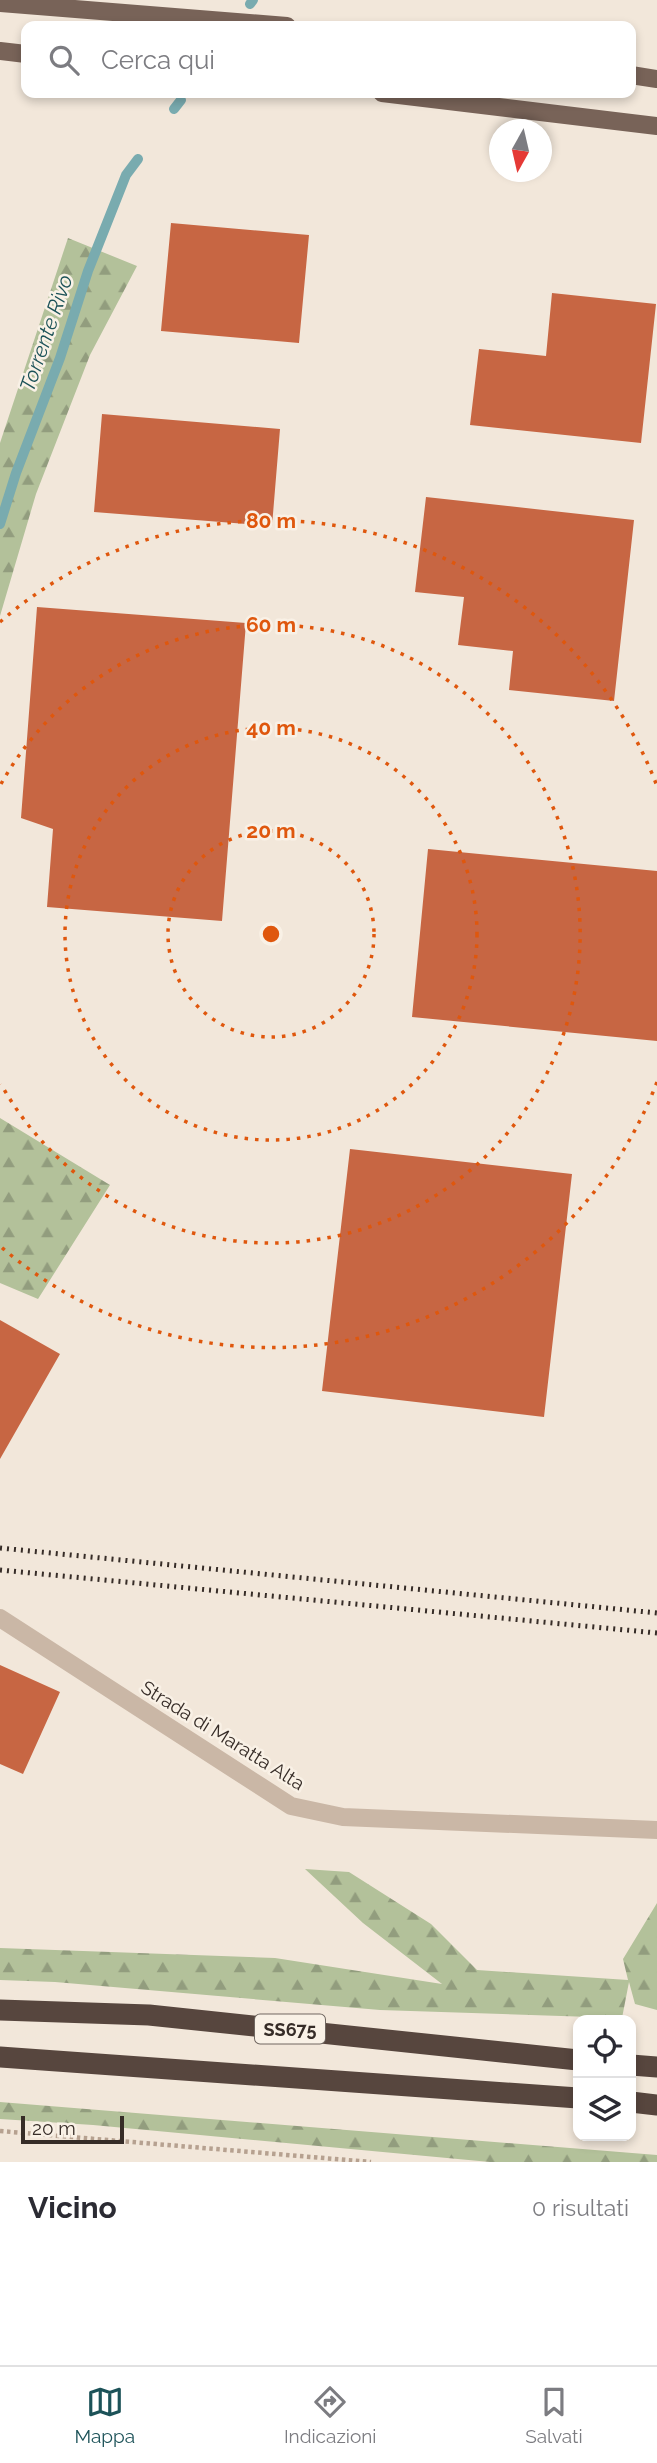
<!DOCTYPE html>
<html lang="it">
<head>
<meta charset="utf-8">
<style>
	body { margin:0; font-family:Raleway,sans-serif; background:#f7f7f7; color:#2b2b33 }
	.controls { position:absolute; right:21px; bottom:21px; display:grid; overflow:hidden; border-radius:14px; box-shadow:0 4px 10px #0003 }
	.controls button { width:63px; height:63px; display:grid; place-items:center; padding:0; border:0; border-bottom:2px solid #e1e1e2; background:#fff; color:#2b2b33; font:35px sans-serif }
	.compass { position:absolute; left:489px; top:119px; width:63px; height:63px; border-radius:50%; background:#fff; box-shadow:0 4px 10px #0003; rotate:188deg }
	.scale { position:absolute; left:21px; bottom:18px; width:103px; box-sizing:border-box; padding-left:7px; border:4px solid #362c27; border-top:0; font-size:19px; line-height:24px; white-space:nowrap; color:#362c27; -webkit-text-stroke:5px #f9f1e6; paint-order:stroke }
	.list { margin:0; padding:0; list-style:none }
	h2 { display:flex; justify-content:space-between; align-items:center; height:91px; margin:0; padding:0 28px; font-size:30px }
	h2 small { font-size:23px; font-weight:400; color:#7c7c81 }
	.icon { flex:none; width:38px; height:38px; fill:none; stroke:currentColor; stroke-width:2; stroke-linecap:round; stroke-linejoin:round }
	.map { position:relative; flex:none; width:657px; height:2162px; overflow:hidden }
	.search { position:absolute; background:#fff; box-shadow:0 4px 10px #0003; left:21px; right:21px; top:21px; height:77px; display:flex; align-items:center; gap:18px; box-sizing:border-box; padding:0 24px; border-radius:14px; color:#7c7c81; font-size:26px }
	.sheet { height:203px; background:#fff }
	nav { display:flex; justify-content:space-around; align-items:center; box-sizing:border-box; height:98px; border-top:2px solid #e1e1e2; background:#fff; font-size:19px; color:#7c7c81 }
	nav a { display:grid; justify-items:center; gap:4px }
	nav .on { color:#1c5258 }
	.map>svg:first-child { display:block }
</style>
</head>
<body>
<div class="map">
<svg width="657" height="2162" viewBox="0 0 657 2162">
	<defs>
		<pattern id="forest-firs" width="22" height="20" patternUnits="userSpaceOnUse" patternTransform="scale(1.75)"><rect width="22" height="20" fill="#b3c19a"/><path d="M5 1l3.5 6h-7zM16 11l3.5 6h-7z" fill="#929d7e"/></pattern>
	</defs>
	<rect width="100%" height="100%" fill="#f2e7da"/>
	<path fill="url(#forest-firs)" d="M68,238L137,266L90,355L36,494L0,616V443Z
		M0,1118L110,1185L38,1299L0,1283Z
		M305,1869L349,1872L431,1924L477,1970L628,1980L623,1959L657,1903V2010L635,2004L629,1982L622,2018L380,2010L55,1982L0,1980V1948L275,1958L442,1984L363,1923Z
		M0,2102L657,2155V2162H490L93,2125L0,2119Z"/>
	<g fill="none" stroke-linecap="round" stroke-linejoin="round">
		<path stroke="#79abaf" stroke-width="10" d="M250,4L253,0
			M174,109L181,100
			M0,524L16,473L60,358L88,271L126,175L138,159"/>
	</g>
	<path fill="#c76643" d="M171,223L309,235L299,343L161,331Z
		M552,293L656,304L641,443L470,425L479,349L546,356Z
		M102,414L280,429L272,526L94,512Z
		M426,497L634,520L614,701L509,690L513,651L458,645L464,597L415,592Z
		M37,607L246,623L222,921L47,907L53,829L21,818Z
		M428,849L657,871V1041L412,1017Z
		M350,1149L572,1174L544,1417L322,1391Z
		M0,1320L60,1354L0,1459Z
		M0,1665L60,1692L23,1774L0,1764Z"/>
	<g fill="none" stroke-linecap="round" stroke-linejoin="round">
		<path stroke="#b6a190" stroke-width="4.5" stroke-dasharray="3.5 3.5" stroke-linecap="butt" d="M0,2131L371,2162"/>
		<path stroke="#cab7a6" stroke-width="18" d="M0,1618L291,1806L343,1817L657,1830"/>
		<path stroke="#786358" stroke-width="18" d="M0,3L287,26
			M0,51L26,54
			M631,75L657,79
			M382,93L657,126"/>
		<path stroke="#57463e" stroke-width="21" d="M0,2010L149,2015L578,2060
			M0,2057L578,2098
			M631,2065L657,2067
			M631,2102L657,2105"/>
		<path stroke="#362c27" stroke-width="5" stroke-dasharray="2 5" stroke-linecap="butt" d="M0,1548L657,1613
			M0,1570L657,1633"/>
	</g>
	<g fill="none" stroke="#df570d" stroke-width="3.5" stroke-dasharray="3.5 7">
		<circle cx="271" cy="934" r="103"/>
		<circle cx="271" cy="934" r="206"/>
		<path d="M1 784A309 309 0 1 1 1 1084"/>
		<path d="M657 1082A413 413 0 0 1 0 1246M0 622A413 413 0 0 1 657 786"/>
	</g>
	<g text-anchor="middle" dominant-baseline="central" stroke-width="5" stroke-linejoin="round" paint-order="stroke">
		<rect fill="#f9f1e6" stroke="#706760" stroke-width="2" x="255" y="2014.5" width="70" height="29" rx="5"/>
		<g font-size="18" font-weight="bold" fill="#362c27">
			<text x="290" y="2029">SS675</text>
		</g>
		<g font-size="19" fill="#362c27" stroke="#f9f1e6">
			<text transform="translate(223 1735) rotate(32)">Strada di Maratta Alta</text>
		</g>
		<g font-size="21" font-style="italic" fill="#1c5258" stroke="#f9f1e6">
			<text transform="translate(46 333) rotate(-71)">Torrente Rivo</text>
		</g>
	</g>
	<circle cx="271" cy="934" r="10" fill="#df570d" stroke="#f9f1e6" stroke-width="3.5"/>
	<g font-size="21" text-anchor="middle" font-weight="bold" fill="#df570d" stroke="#f9f1e6" stroke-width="5" stroke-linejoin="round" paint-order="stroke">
		<text x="271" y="528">80 m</text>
		<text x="271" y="632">60 m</text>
		<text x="271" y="735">40 m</text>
		<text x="271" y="838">20 m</text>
	</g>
</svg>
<div class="controls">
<button><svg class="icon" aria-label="locate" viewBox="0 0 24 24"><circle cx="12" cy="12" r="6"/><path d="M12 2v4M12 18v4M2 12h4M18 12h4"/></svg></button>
<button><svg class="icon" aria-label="layers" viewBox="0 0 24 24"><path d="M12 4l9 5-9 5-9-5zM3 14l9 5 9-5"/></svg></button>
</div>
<svg class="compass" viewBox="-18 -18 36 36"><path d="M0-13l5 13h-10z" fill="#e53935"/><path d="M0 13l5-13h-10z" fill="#7c7c81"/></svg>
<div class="scale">20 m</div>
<div class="search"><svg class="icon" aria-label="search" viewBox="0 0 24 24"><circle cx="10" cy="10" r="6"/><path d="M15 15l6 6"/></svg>Cerca qui</div>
</div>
<section class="sheet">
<h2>Vicino<small>0 risultati</small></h2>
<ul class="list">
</ul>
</section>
<nav>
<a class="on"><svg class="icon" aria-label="map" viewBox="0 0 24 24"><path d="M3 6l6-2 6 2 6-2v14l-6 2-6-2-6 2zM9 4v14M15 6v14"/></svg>Mappa</a>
<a><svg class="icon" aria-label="directions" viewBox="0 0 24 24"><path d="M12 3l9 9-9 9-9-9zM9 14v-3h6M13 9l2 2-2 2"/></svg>Indicazioni</a>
<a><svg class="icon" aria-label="saved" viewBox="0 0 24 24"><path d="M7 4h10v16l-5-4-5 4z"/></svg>Salvati</a>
</nav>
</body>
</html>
